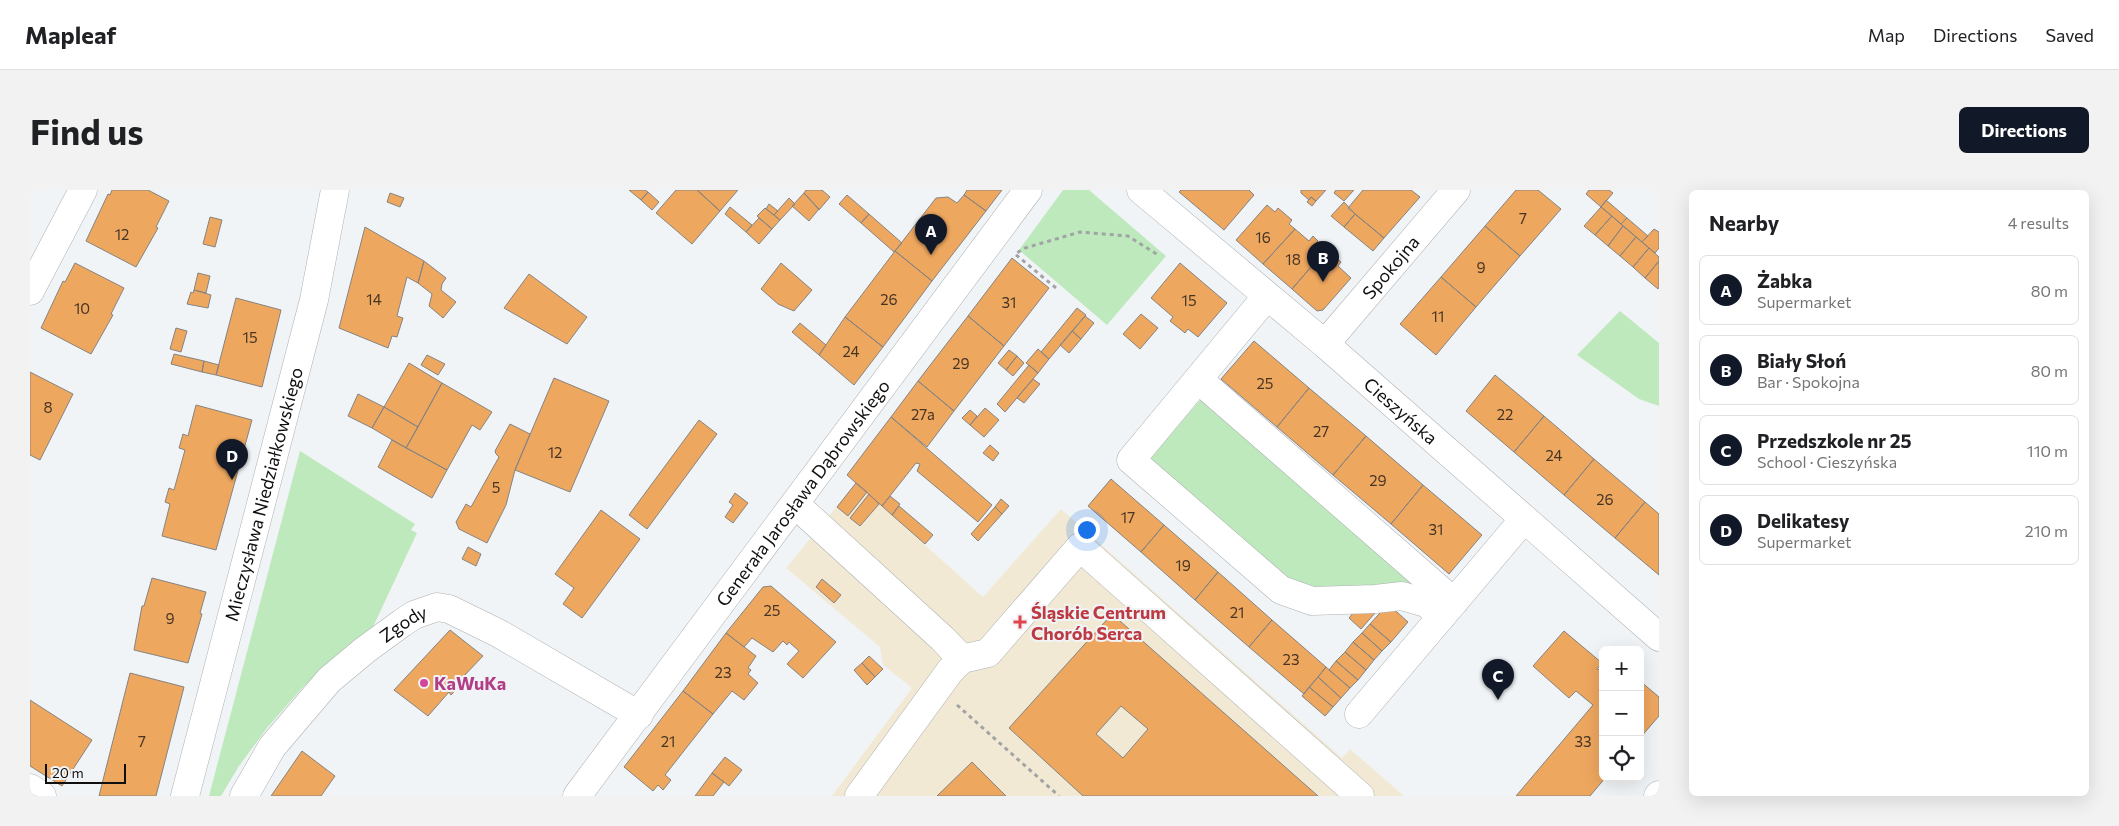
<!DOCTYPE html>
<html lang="en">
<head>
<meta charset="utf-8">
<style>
	body { margin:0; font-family:Commissioner,sans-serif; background:#f2f2f2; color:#202124 }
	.controls { position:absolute; right:15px; bottom:15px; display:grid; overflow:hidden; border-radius:8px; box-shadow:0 5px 20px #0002 }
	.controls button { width:45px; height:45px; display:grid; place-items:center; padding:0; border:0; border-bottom:1px solid #e0e0e0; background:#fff; color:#202124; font:25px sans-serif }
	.scale { position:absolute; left:15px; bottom:12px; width:81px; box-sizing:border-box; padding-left:5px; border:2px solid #0f0f10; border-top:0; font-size:14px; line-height:18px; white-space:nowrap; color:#0f0f10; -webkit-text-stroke:4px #f1f4f6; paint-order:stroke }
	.you { position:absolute; left:1056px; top:339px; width:18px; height:18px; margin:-12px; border:4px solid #fff; border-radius:50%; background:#1a73e8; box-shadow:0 0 0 8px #1a73e833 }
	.badge { display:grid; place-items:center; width:32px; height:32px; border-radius:50%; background:#111827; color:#fff; font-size:16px; font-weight:700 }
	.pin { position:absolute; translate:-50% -41px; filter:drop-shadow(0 1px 2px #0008) }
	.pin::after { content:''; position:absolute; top:26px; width:18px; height:15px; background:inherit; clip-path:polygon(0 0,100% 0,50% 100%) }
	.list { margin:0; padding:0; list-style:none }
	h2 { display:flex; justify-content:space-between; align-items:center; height:65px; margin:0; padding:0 20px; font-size:21px }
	h2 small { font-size:16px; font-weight:400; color:#757577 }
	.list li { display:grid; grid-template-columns:32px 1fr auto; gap:15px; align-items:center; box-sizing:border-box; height:70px; margin:0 10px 10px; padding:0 10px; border:1px solid #e0e0e0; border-radius:8px }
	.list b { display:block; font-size:19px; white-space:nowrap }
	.list p { margin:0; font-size:16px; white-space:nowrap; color:#757577 }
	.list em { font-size:16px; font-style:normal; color:#757577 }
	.icon { flex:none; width:28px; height:28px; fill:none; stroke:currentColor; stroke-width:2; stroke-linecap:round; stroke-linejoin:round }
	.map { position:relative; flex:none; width:1629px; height:606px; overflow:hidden; border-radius:8px }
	header { display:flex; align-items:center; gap:30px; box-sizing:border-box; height:70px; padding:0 25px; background:#fff; border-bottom:1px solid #e0e0e0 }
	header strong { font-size:24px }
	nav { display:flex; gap:28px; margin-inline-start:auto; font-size:18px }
	.intro { display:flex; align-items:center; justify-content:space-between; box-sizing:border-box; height:120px; padding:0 30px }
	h1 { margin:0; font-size:35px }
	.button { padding:12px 22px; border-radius:8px; background:#111827; color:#fff; font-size:18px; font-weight:700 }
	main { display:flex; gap:30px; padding:0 30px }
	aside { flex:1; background:#fff; border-radius:8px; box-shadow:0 5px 20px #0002 }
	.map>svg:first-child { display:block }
</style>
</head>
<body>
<header>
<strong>Mapleaf</strong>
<nav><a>Map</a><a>Directions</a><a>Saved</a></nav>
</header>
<div class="intro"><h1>Find us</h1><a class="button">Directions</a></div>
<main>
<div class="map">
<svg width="1629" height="606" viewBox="0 0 1629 606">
	<rect width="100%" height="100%" fill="#f1f4f6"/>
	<path fill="#f2e9d4" d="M826,293L953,407L1031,319L1312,568L1320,559L1374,606H802L882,498L853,475L850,457L756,378Z"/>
	<path fill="#bee9bd" d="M1033,0H1059L1136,66L1077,135L989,60Z
		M1590,121L1629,153V216L1609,209L1547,165Z
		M1171,209L1389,396L1289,400L1268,396L1252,384L1119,270Z
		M270,261L385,334L381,340L387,343L343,437L308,464L273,497L237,538L209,576L191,606H179Z"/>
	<path fill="#eea75f" stroke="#858381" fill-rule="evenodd" d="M82,0H118L139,11L126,37L128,38L106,77L56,51L78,4L80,5Z
		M599,0H615L618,2L611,10Z
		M646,0H667L690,21L662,54L626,23Z
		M667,0H708L690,21Z
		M776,0H792L800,7L789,20L774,3Z
		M937,0H972L956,21L934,5Z
		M1151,0H1219L1224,5L1194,40L1149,2Z
		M1271,0H1296L1286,11L1281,7L1279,10L1271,3Z
		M1306,0H1324L1314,11L1304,3Z
		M1333,0H1381L1390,7L1354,48L1318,18Z
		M1486,0H1508L1531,19L1490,66L1455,36Z
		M1559,0H1579L1583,3L1571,17L1556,4Z
		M618,2L629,12L622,20L611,10Z
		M360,3L374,8L370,17L357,12Z
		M774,3L789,19L779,31L762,16Z
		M817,5L839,24L831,33L809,14Z
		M934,5L956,21L902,91L865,61L906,8L918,7L927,13Z
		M1281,7L1286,11L1282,16L1277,12Z
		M759,8L765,14L750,30L744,25Z
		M1576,10L1597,28L1591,34L1571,17Z
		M1314,12L1325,24L1314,37L1301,26Z
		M739,14L748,21L744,25L736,19Z
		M1237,15L1245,22L1248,18L1262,30L1259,34L1265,39L1233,74L1206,50Z
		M700,17L722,35L716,42L695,24Z
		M1571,17L1582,26L1565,45L1554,36Z
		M735,18L750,30L742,39L727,26Z
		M839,24L872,53L864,62L831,33Z
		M1325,24L1354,48L1343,61L1314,37Z
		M1582,26L1593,36L1578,56L1565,45Z
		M180,27L192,30L185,57L173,54Z
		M729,28L742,39L729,54L716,42Z
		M1597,28L1618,46L1612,52L1591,34Z
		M1455,36L1490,66L1446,117L1411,87Z
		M1593,36L1606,47L1590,66L1578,56Z
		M335,37L394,71L388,93L377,87L367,126L373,128L367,147L362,146L358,158L309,138Z
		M1265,39L1279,51L1283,46L1288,51L1285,56L1293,63L1262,99L1233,74Z
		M1624,39L1629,42V58L1625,63L1612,52Z
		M1606,47L1619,58L1603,77L1590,66Z
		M1619,58L1629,67V71L1615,88L1603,77Z
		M865,61L902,91L853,157L815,127Z
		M1293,63L1301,70L1305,67L1311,72L1308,76L1321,88L1293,120L1287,121L1262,99Z
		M982,68L1019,98L974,156L938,126Z
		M394,71L416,88L412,94L411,100L426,112L413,128L399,116L402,104L388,93Z
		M1629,71V97L1628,99L1615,88Z
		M45,73L94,98L81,124L83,125L61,164L11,138L33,91L35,92Z
		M751,73L782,100L764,121L748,114L731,99Z
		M1150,73L1197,113L1168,147L1158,139L1155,143L1140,131L1143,127L1121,108Z
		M168,83L180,86L176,103L164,100Z
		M499,84L557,127L537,154L474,118Z
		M1411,87L1446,117L1406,165L1370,134Z
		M164,100L181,105L178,118L157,114L161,102L163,103Z
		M206,108L251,120L232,197L186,185Z
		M1047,118L1056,125L1019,169L1011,162Z
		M1111,124L1128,138L1110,159L1093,144Z
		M938,126L974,156L924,221L888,191Z
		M1055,126L1064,133L1051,149L1042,141Z
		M815,127L853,157L824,195L789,165Z
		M770,133L796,155L789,165L762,142Z
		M146,138L157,141L151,162L140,159Z
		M1042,141L1051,149L1039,163L1030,155Z
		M1224,151L1279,198L1247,237L1191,189Z
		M1008,159L1019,169L1008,183L996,173Z
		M979,160L987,166L976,180L968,173Z
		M144,164L174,171L172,182L141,174Z
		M397,165L415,174L408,185L391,175Z
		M987,166L994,173L983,186L976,180Z
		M174,171L189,175L186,185L172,182Z
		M379,173L412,193L388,237L354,217Z
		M999,175L1008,183L975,222L967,214Z
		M0,182L43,204L10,270L0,265Z
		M1465,185L1514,226L1484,262L1436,221Z
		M524,188L579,211L540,302L485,280Z
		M1003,189L1010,194L994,213L987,208Z
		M888,191L924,221L897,257L861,227Z
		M412,193L462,222L450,240L442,235L417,280L376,258Z
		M1279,198L1336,246L1303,285L1247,237Z
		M328,204L354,217L342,238L318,226Z
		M166,215L222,230L186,360L132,346L140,314L135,312L139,298L144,300L155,260L149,258L153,244L158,246Z
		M354,217L388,237L376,258L342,238Z
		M955,218L969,230L954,247L940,235Z
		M940,220L947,226L940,235L932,228Z
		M1514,226L1564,269L1534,305L1484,262Z
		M861,227L962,315L948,332L887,281L890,274L886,273L852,316L817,285Z
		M669,230L687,244L617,339L599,325Z
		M480,234L500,244L485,280L476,315L457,353L429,339L426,332L436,314L441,317L469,267L466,264L465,261Z
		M1336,246L1393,295L1361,334L1303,285Z
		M362,250L417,280L402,308L348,277Z
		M960,255L969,263L963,271L953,263Z
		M1564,269L1615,312L1585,348L1534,305Z
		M1081,289L1134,335L1111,362L1058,316Z
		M826,293L837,302L818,326L807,317Z
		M1393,295L1452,345L1419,384L1361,334Z
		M705,303L718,313L703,333L695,327L703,315L699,312Z
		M839,304L849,314L830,336L820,328Z
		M860,306L870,314L862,325L852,316Z
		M971,309L979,316L972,324L965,317Z
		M1615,312L1629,324V385L1585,348Z
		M869,316L903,345L895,354L862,325Z
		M965,317L972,324L948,351L941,344Z
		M571,320L610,349L552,428L533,414L544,398L525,384Z
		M1134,335L1188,382L1165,410L1111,362Z
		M438,357L451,364L446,376L432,369Z
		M1188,382L1242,430L1219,457L1165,410Z
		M122,388L176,402L170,423L172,424L158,473L104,460L112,416H114Z
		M792,389L811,405L804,413L786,397Z
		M741,396L806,452L773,488L757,474L769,461L759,452L757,455L753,451L743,462L722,448L714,457L696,443L733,397Z
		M1332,412L1345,423L1331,439L1319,428Z
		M1358,414L1378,432L1361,452L1340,434Z
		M1082,424L1288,606H1053L979,538ZM1091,516L1118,539L1093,568L1066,544Z
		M1242,430L1296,477L1274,504L1219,457Z
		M1340,434L1361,452L1352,461L1332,443Z
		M420,440L453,466L432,488L435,490L421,505L419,502L398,526L364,500Z
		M1534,441L1572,473L1567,479L1573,481V587H1576L1560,606H1486L1563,515L1546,501L1539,508L1503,476Z
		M696,443L726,466L718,478L721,480L718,484L728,493L714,510L702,501L683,524L653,501Z
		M1332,443L1352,461L1344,470L1323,452Z
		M1323,452L1344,470L1336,480L1315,462Z
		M1315,462L1336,480L1328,490L1306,471Z
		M839,466L853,479L845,487L832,473Z
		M1306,471L1328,490L1320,498L1299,480Z
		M832,473L845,487L837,495L824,480Z
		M1296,477L1320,498L1311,508L1288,487Z
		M100,483L154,497L126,606H69Z
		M1288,487L1311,508L1303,517L1279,497Z
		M1610,491L1629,507V526L1610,548Z
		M1279,497L1303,517L1295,526L1272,506Z
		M653,501L683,524L635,585L641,590L633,600L628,595L623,601L594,577Z
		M0,510L62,550L32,596L0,576Z
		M272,561L305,586L291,606H241Z
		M695,567L712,580L699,596L682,583Z
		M942,572L976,606H907Z
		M682,583L694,592L683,606H665Z"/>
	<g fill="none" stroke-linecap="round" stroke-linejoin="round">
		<g stroke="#aeb0b2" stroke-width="29">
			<g id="minor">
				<path id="s1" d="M1111,0L1295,154L1629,447"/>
				<path d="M0,101L53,0"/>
				<path d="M1237,106L1101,270L1251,400L1282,411L1345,409L1372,406L1396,413L1412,426"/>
				<path id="s2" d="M1295,154L1426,0"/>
				<path d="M1169,190L1424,412"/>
				<path d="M765,314L913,449L932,469"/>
				<path d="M1329,524L1494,329"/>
				<path d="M0,598L12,606"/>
				<path id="s3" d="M155,606L284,110L305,0"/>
				<path id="s4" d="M214,606L242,557L299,490L335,460L372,433L384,425L407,417L419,419L468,443L609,525"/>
				<path id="s5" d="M547,606L998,0"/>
				<path d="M829,606L920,481L932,469L958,463L1050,357L1330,606"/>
				<path d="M1628,606L1629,605"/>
			</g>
		</g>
		<path stroke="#a1a3a4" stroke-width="3" stroke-dasharray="4 4" stroke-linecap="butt" d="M1026,98L985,64L995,58L1050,42L1098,46L1128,65
			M927,515L1029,606"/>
		<use href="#minor" stroke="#fff" stroke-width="28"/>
	</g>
	<path fill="#e0444e" stroke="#f1f4f6" stroke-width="2" d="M987.5 424.5h5v5h5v5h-5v5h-5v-5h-5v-5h5z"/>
	<circle fill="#d1479c" stroke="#f1f4f6" stroke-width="2" cx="394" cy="493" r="5"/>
	<g text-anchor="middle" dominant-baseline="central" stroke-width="4" stroke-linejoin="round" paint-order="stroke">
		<g font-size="15" fill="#473524">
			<text x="1493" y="28">7</text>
			<text x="92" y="44">12</text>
			<text x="1233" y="47">16</text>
			<text x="1263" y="69">18</text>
			<text x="1451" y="77">9</text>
			<text x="344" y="109">14</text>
			<text x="859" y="109">26</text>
			<text x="1159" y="110">15</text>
			<text x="979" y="112">31</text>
			<text x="52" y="118">10</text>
			<text x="1408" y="126">11</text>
			<text x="220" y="147">15</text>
			<text x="821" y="161">24</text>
			<text x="931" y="173">29</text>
			<text x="1235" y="193">25</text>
			<text x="18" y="217">8</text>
			<text x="893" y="224">27a</text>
			<text x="1475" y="224">22</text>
			<text x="1291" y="241">27</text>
			<text x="525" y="262">12</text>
			<text x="1524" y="265">24</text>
			<text x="1348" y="290">29</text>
			<text x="466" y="297">5</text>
			<text x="1575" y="309">26</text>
			<text x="1098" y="327">17</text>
			<text x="1406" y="339">31</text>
			<text x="1153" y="375">19</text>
			<text x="742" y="420">25</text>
			<text x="1207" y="422">21</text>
			<text x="140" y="428">9</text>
			<text x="1261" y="469">23</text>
			<text x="693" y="482">23</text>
			<text x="112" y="551">7</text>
			<text x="638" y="551">21</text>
			<text x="1553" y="551">33</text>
		</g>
		<g font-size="18" fill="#0f0f10" stroke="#f1f4f6">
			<text stroke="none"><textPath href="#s2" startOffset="101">Spokojna</textPath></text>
			<text stroke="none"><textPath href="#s1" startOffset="341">Cieszyńska</textPath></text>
			<text stroke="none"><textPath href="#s5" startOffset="378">Generała Jarosława Dąbrowskiego</textPath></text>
			<text stroke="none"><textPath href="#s3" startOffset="312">Mieczysława Niedziałkowskiego</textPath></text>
			<text stroke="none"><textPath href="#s4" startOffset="238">Zgody</textPath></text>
		</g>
		<g font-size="18" font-weight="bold" fill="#be3a42" stroke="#f1f4f6" text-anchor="start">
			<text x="1001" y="422">Śląskie Centrum<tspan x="1001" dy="21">Chorób Serca</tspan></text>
		</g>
		<g font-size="18" font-weight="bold" fill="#b23c85" stroke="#f1f4f6" text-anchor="start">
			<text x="404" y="493">KaWuKa</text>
		</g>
	</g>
</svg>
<div class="controls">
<button>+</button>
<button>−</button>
<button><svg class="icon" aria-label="locate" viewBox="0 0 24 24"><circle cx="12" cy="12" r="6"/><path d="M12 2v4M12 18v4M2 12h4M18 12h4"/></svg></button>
</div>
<div class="scale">20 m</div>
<div class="you"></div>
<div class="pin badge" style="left:901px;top:65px">A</div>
<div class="pin badge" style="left:1293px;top:92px">B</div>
<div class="pin badge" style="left:1468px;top:510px">C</div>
<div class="pin badge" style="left:202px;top:290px">D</div>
</div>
<aside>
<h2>Nearby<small>4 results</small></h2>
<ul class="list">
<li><span class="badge">A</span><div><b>Żabka</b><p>Supermarket</p></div><em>80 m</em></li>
<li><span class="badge">B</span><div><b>Biały Słoń</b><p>Bar · Spokojna</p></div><em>80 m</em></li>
<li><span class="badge">C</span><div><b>Przedszkole nr 25</b><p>School · Cieszyńska</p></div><em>110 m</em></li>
<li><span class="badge">D</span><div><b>Delikatesy</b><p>Supermarket</p></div><em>210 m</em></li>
</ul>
</aside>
</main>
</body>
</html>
